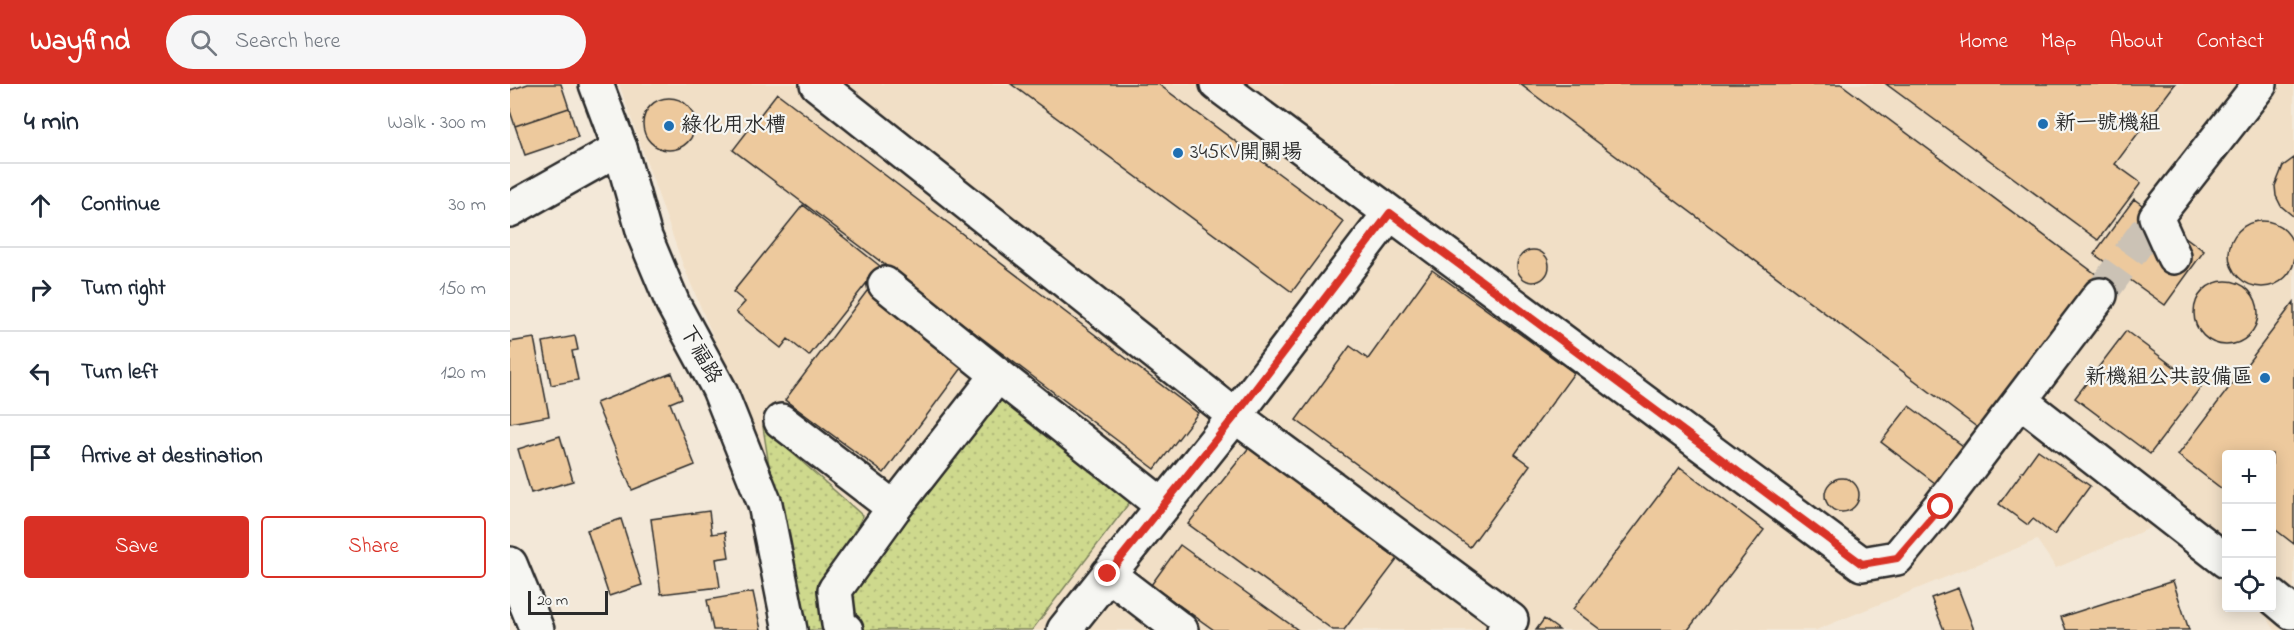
<!DOCTYPE html>
<html lang="en">
<head>
<meta charset="utf-8">
<style>
	body { margin:0; font-family:"Indie Flower","LXGW WenKai TC",sans-serif; background:#f6f6f7; color:#1f2937 }
	.controls { position:absolute; right:18px; bottom:18px; display:grid; overflow:hidden; border-radius:6px; box-shadow:0 3px 15px #0003 }
	.controls button { width:54px; height:54px; display:grid; place-items:center; padding:0; border:0; border-bottom:2px solid #e0e1e3; background:#fff; color:#1f2937; font:30px sans-serif }
	.scale { position:absolute; left:18px; bottom:15px; width:80px; box-sizing:border-box; padding-left:6px; border:3px solid #2b2b2b; border-top:0; font-size:16px; line-height:21px; white-space:nowrap; color:#2b2b2b; -webkit-text-stroke:4px #f6f6f2; paint-order:stroke }
	.stop { position:absolute; width:18px; height:18px; margin:-14px; border:4px solid #d93025; border-radius:50%; background:#fff }
	.stop.end { background:#d93025; border-color:#fff; box-shadow:0 2px 6px #0008 }
	.list { margin:0; padding:0; list-style:none }
	h2 { display:flex; justify-content:space-between; align-items:center; height:78px; margin:0; padding:0 24px; font-size:26px }
	h2 small { font-size:20px; font-weight:400; color:#747a83 }
	.list li { display:grid; grid-template-columns:39px 1fr auto; gap:18px; align-items:center; box-sizing:border-box; height:84px; padding:0 24px; border-top:2px solid #e0e1e3 }
	.list b { display:block; font-size:22px; white-space:nowrap }
	.list em { font-size:20px; font-style:normal; color:#747a83 }
	.actions { display:flex; gap:12px; padding:18px 24px }
	.actions a { flex:1; padding:14px 0; border:2px solid #d93025; border-radius:6px; text-align:center; font-size:21px; color:#d93025 }
	.actions .main { background:#d93025; color:#fff }
	.icon { flex:none; width:33px; height:33px; fill:none; stroke:currentColor; stroke-width:2; stroke-linecap:round; stroke-linejoin:round }
	.map { position:relative; flex:none; width:1784px; height:546px; overflow:hidden }
	header { display:flex; align-items:center; gap:36px; box-sizing:border-box; height:84px; padding:0 30px; background:#d93025; color:#fff }
	header strong { font-size:28px }
	nav { display:flex; gap:33px; margin-inline-start:auto; font-size:21px }
	.search { width:420px; height:54px; background:#f6f6f7; display:flex; align-items:center; gap:15px; box-sizing:border-box; padding:0 21px; border-radius:33px; color:#747a83; font-size:22px }
	main { display:flex }
	aside { flex:1; background:#fff }
	.map>svg:first-child { display:block }
</style>
</head>
<body>
<header>
<strong>Wayfind</strong>
<div class="search"><svg class="icon" aria-label="search" viewBox="0 0 24 24"><circle cx="10" cy="10" r="6"/><path d="M15 15l6 6"/></svg>Search here</div>
<nav><a>Home</a><a>Map</a><a>About</a><a>Contact</a></nav>
</header>
<main>
<aside>
<h2>4 min<small>Walk · 300 m</small></h2>
<ul class="list">
<li><svg class="icon" aria-label="ahead" viewBox="0 0 24 24"><path d="M12 20V5M6 11l6-6 6 6"/></svg><div><b>Continue</b></div><em>30 m</em></li>
<li><svg class="icon" aria-label="right" viewBox="0 0 24 24"><path d="M7 20v-9h11M14 6l5 5-5 5"/></svg><div><b>Turn right</b></div><em>150 m</em></li>
<li><svg class="icon" aria-label="left" viewBox="0 0 24 24"><path d="M17 20v-9H6M10 6l-5 5 5 5"/></svg><div><b>Turn left</b></div><em>120 m</em></li>
<li><svg class="icon" aria-label="arrive" viewBox="0 0 24 24"><path d="M6 21V4h12l-3 4 3 4H6"/></svg><div><b>Arrive at destination</b></div></li>
</ul>
<div class="actions"><a class="main">Save</a><a>Share</a></div>
</aside>
<div class="map">
<svg width="1784" height="546" viewBox="0 0 1784 546">
	<defs>
		<pattern id="grass-dots" width="8" height="8" patternUnits="userSpaceOnUse" patternTransform="scale(1.5)"><rect width="8" height="8" fill="#ced98d"/><path d="M2 2h.1M6 6h.1" fill="none" stroke="#b1ba7a" stroke-width="1.8" stroke-linecap="round"/></pattern>
	</defs>
	<rect width="100%" height="100%" fill="#f3e8d8"/>
	<filter id="ink" filterUnits="userSpaceOnUse"><feTurbulence type="fractalNoise" baseFrequency=".0167" numOctaves="2"/><feDisplacementMap in="SourceGraphic" scale="12" xChannelSelector="R" yChannelSelector="G"/><feConvolveMatrix kernelMatrix="1 2 1 2 8 2 1 2 1" color-interpolation-filters="sRGB"/></filter>
	<g filter="url(#ink)">
		<path fill="#f1dfc6" d="M109,0H1784V546H1765L1757,534L1745,524H1762V370H1716V500L1647,441L1546,484L1527,456L1306,546H298L260,388L173,181Z"/>
		<path fill="url(#grass-dots)" stroke="#7c825c" stroke-width="1.5" d="M487,309L623,414L522,546H352L345,541L343,508Z
			M253,343L353,432L311,505L317,546H298L260,388Z"/>
		<path fill="#edc99d" stroke="#2b2b2b" stroke-width="1.5" d="M18,0H51L59,24L5,42L0,27V6Z
			M501,0H648L834,138L782,208Z
			M1010,0H1331L1587,191L1472,347Z
			M1376,0H1665L1605,80L1631,99L1588,156Z
			M267,9L688,329L645,385L223,66Z
			M133 40a26 26 0 1 1 52 0a26 26 0 1 1-52 0Z
			M59,24L68,53L15,71L5,42Z
			M1784,74V133L1771,122L1766,112L1765,102L1773,82Z
			M1624,115L1694,167L1655,221L1584,170Z
			M293,121L370,182L299,272L278,255L271,264L226,228L235,218L223,208Z
			M1719 170a33 33 0 1 1 66 0a33 33 0 1 1-66 0Z
			M1007 182a16 16 0 1 1 32 0a16 16 0 1 1-32 0Z
			M922,186L1064,289L1005,370L1020,381L960,463L786,336L840,262L858,275Z
			M1684 229a32 32 0 1 1 64 0a32 32 0 1 1-64 0Z
			M357,207L455,280L374,389L275,316Z
			M1784,218V460L1762,443V370H1716V408L1668,371Z
			M1616,247L1691,303L1640,370L1565,314Z
			M65,252L68,266L62,267L68,296L41,301L33,258Z
			M24,254L39,332L0,339V258Z
			M162,289L172,314L160,319L185,381L122,406L86,319Z
			M1399,322L1453,362L1425,399L1371,358Z
			M50,352L63,397L21,409L8,365Z
			M741,361L890,472L834,546H823L678,440Z
			M1528,366L1580,402L1544,451L1523,435L1518,441L1489,420Z
			M1170,383L1254,446L1178,546H1091L1063,525Z
			M1315 411a17 17 0 1 1 34 0a17 17 0 1 1-34 0Z
			M199,427L202,450L215,448L219,473L206,475L210,503L151,510L141,435Z
			M111,435L132,501L99,512L77,446Z
			M670,461L788,546H704L641,501Z
			M1663,497L1679,546H1556L1551,533Z
			M1448,504L1464,546H1434L1421,514Z
			M243,508L251,546H203L197,516Z
			M1034,535L1049,546H1026Z"/>
		<g fill="none" stroke-linecap="round" stroke-linejoin="round">
			<path stroke="#cbc2b5" stroke-width="33" stroke-dasharray="33 16" stroke-linecap="butt" d="M1590,211L1646,133"/>
			<g stroke="#2b2b2b" stroke-width="38">
				<path id="minor" d="M307,0L725,332L1001,536L994,546
					M707,0L1352,480L1387,474L1430,422L1590,211
					M0,126L110,64
					M1664,173L1646,133L1750,0
					M375,200L488,291
					M1511,317L1716,477
					M271,337L384,424
					M0,480L27,546
					M598,490L671,546
					M1762,512L1781,528L1784,527
					M336,546L329,540L325,506L384,424L488,291L653,422
					M554,546L725,332L880,129"/>
			</g>
			<g stroke="#2b2b2b" stroke-width="38">
				<path id="major" d="M86,0L110,64L135,153L163,220L209,305L255,420L280,546"/>
			</g>
			<use href="#minor" stroke="#f6f6f2" stroke-width="33"/>
			<use href="#major" stroke="#f6f6f2" stroke-width="33"/>
		</g>
	</g>
	<g fill="none" stroke-linecap="round" stroke-linejoin="round" filter="url(#ink)">
		<path stroke="#d93025" stroke-width="8" d="M598,490L725,332L880,129L1352,480L1387,474L1431,423"/>
	</g>
	<g fill="#1f6fb2" stroke="#f6f6f2" stroke-width="2">
		<circle cx="1533" cy="40" r="6"/>
		<circle cx="159" cy="42" r="6"/>
		<circle cx="668" cy="69" r="6"/>
		<circle cx="1755" cy="294" r="6"/>
	</g>
	<g text-anchor="middle" dominant-baseline="central" stroke-width="4.5" stroke-linejoin="round" paint-order="stroke">
		<g font-size="21" fill="#2b2b2b" stroke="#f6f6f2" text-anchor="start">
			<text x="1545" y="40">新一號機組</text>
			<text x="171" y="42">綠化用水槽</text>
			<text x="680" y="69">345KV開關場</text>
			<text x="1743" y="294" text-anchor="end">新機組公共設備區</text>
		</g>
		<g font-size="21" fill="#2b2b2b" stroke="#f6f6f2">
			<text transform="translate(190 271) rotate(61)">下福路</text>
		</g>
	</g>
</svg>
<div class="controls">
<button>+</button>
<button>−</button>
<button><svg class="icon" aria-label="locate" viewBox="0 0 24 24"><circle cx="12" cy="12" r="6"/><path d="M12 2v4M12 18v4M2 12h4M18 12h4"/></svg></button>
</div>
<div class="scale">20 m</div>
<div class="stop" style="left:1431px;top:423px"></div>
<div class="stop end" style="left:598px;top:490px"></div>
</div>
</main>
</body>
</html>
